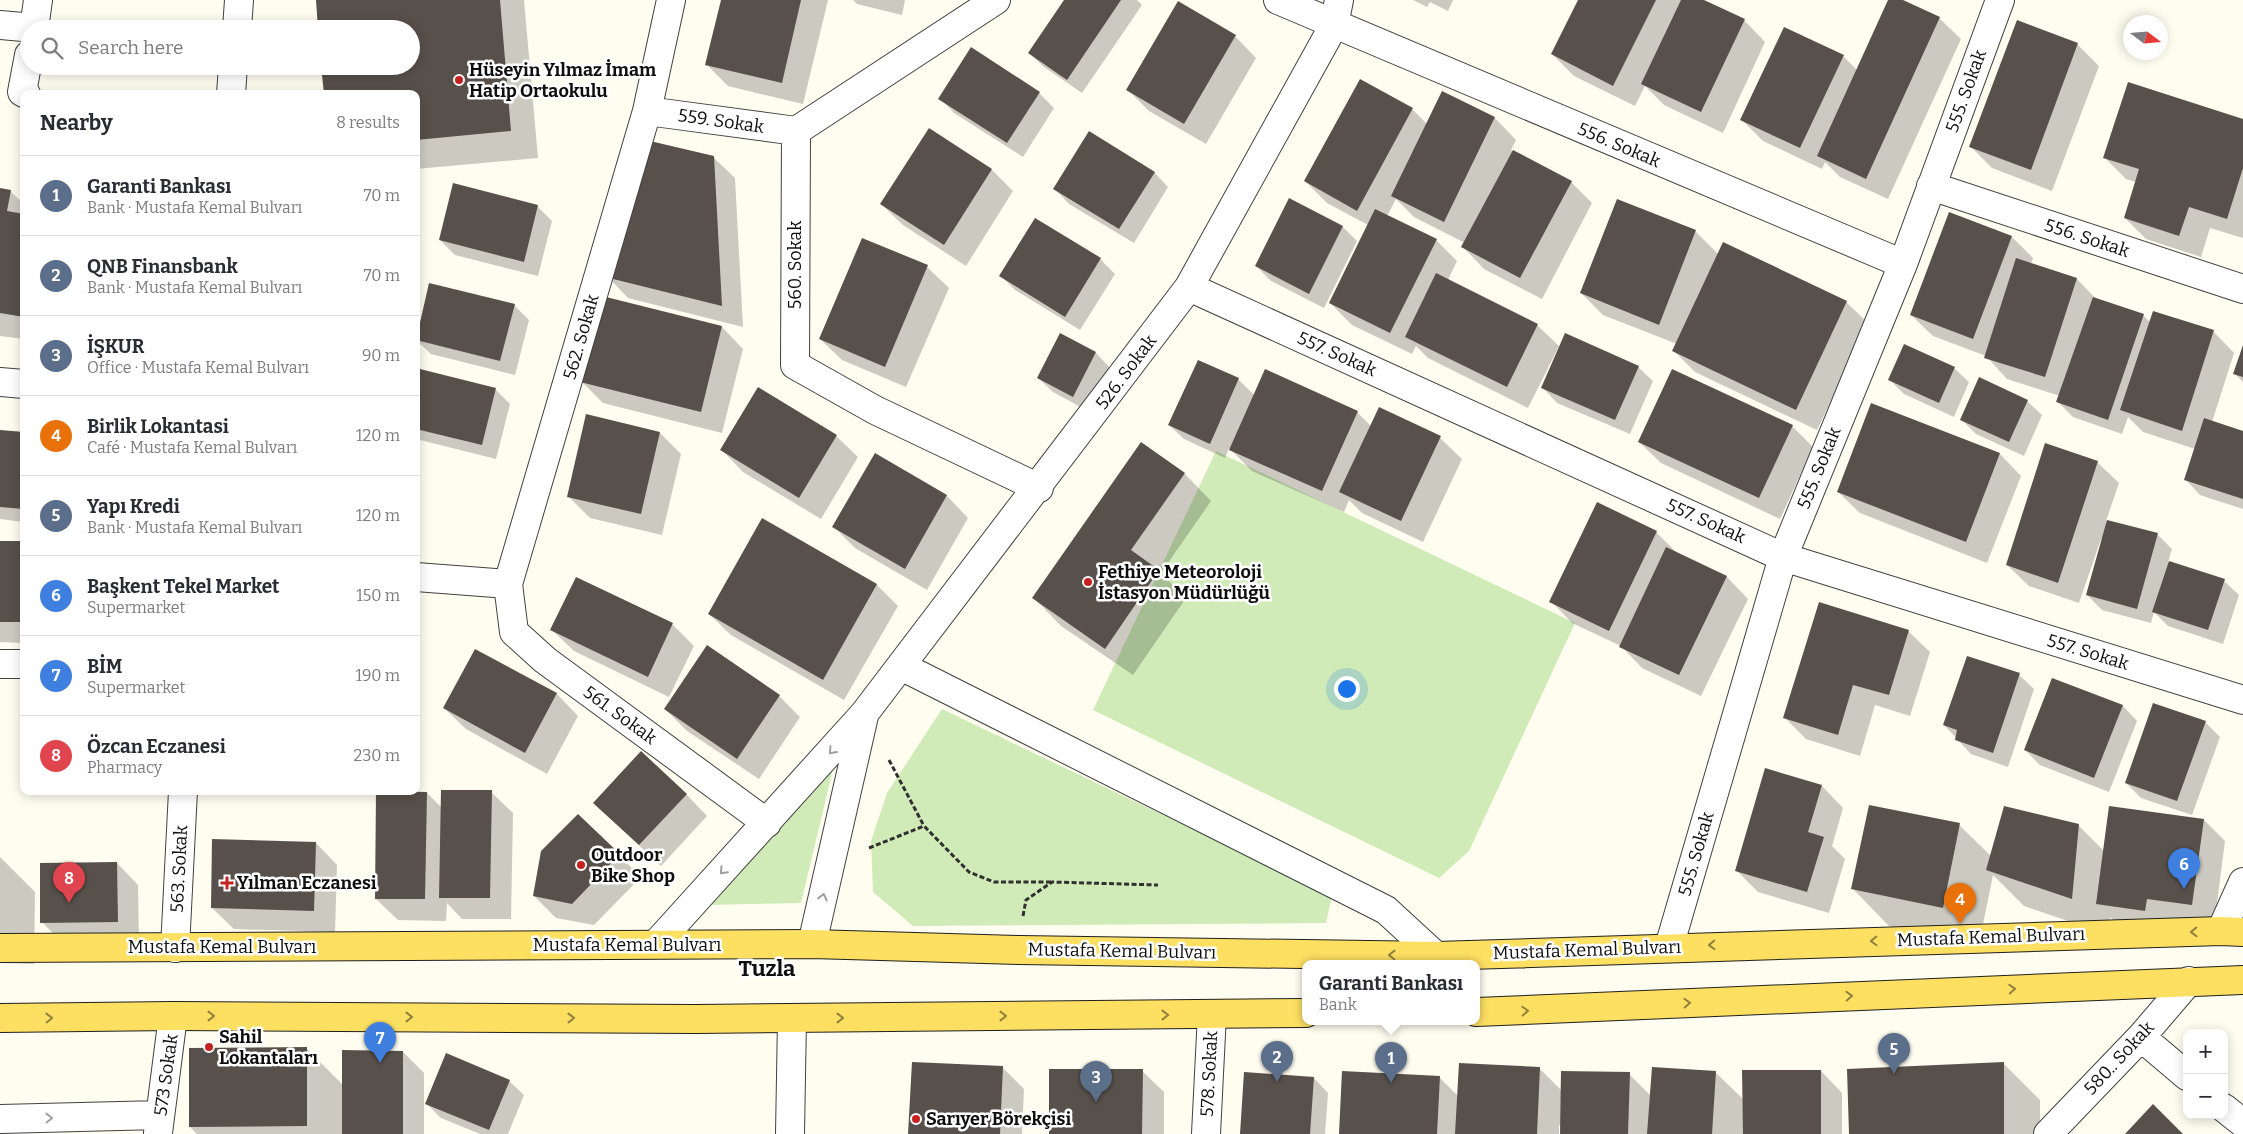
<!DOCTYPE html>
<html lang="en">
<head>
<meta charset="utf-8">
<style>
	body { margin:0; font-family:Bitter,serif; background:#f7f7f7; color:#2b2b33 }
	.controls { position:absolute; right:15px; bottom:15px; display:grid; overflow:hidden; border-radius:10px; box-shadow:0 2px 12px #0003 }
	.controls button { width:45px; height:45px; display:grid; place-items:center; padding:0; border:0; border-bottom:1px solid #e1e1e2; background:#fff; color:#2b2b33; font:25px sans-serif }
	.compass { position:absolute; left:2123px; top:15px; width:45px; height:45px; border-radius:50%; background:#fff; box-shadow:0 2px 12px #0003; rotate:106deg }
	.you { position:absolute; left:1346px; top:688px; width:18px; height:18px; margin:-12px; border:4px solid #fff; border-radius:50%; background:#1a73e8; box-shadow:0 0 0 8px #1a73e833 }
	.badge { display:grid; place-items:center; width:32px; height:32px; border-radius:50%; background:#db2777; color:#fff; font-size:16px; font-weight:700 }
	.pin { position:absolute; translate:-50% -41px; filter:drop-shadow(0 1px 2px #0008) }
	.pin::after { content:''; position:absolute; top:26px; width:18px; height:15px; background:inherit; clip-path:polygon(0 0,100% 0,50% 100%) }
	.popup { position:absolute; left:1302px; top:960px; width:178px; height:65px; box-sizing:border-box; display:grid; place-content:center; border-radius:10px; background:#fff; filter:drop-shadow(0 1px 4px #0005); font-size:16px; white-space:nowrap; color:#7c7c81 }
	.popup b { font-size:19px; color:#2b2b33 }
	.popup::after { content:''; position:absolute; left:50%; top:100%; margin-left:-10px; border:10px solid transparent; border-top-color:#fff }
	.list { margin:0; padding:0; list-style:none }
	h2 { display:flex; justify-content:space-between; align-items:center; height:65px; margin:0; padding:0 20px; font-size:21px }
	h2 small { font-size:16px; font-weight:400; color:#7c7c81 }
	.list li { display:grid; grid-template-columns:32px 1fr auto; gap:15px; align-items:center; box-sizing:border-box; height:80px; padding:0 20px; border-top:1px solid #e1e1e2 }
	.list b { display:block; font-size:19px; white-space:nowrap }
	.list p { margin:0; font-size:16px; white-space:nowrap; color:#7c7c81 }
	.list em { font-size:16px; font-style:normal; color:#7c7c81 }
	.icon { flex:none; width:28px; height:28px; fill:none; stroke:currentColor; stroke-width:2; stroke-linecap:round; stroke-linejoin:round }
	.map { position:relative; flex:none; width:2243px; height:1134px; overflow:hidden }
	.search { position:absolute; background:#fff; box-shadow:0 2px 12px #0003; left:20px; top:20px; width:400px; height:55px; display:flex; align-items:center; gap:12px; box-sizing:border-box; padding:0 18px; border-radius:28px; color:#7c7c81; font-size:19px }
	.panel { position:absolute; background:#fff; box-shadow:0 2px 12px #0003; left:20px; top:90px; width:400px; height:705px; border-radius:10px }
	.map>svg:first-child { display:block }
</style>
</head>
<body>
<div class="map">
<svg width="2243" height="1134" viewBox="0 0 2243 1134">
	<rect width="100%" height="100%" fill="#fffdf0"/>
	<path fill="#d0ebb8" d="M1216,451L1575,623L1469,851L1439,878L1093,710Z
		M942,709L1332,896L1326,923L913,926L873,892L871,841L887,793Z
		M833,769L801,903L708,905Z"/>
	<path fill="#0003" d="M317,0H524L538,158L416,169V94L411,66V29Z
		M722,0H828L803,104L728,86L707,65Z
		M853,0H905L902,15L857,4Z
		M1065,0H1137L1142,5L1082,93L1044,67L1029,53Z
		M1413,0H1453L1448,11L1430,2L1427,7Z
		M1579,0H1701L1744,20L1765,42L1723,133L1664,105L1645,86L1635,106L1574,76L1552,54Z
		M1889,0H1900L1939,18L1961,39L1888,199L1840,177L1825,162L1822,169L1763,141L1742,120L1843,56L1857,70Z
		M1235,36L1256,58L1206,144L1149,111L1128,90Z
		M2077,44L2099,66L2052,191L1992,168L1971,147Z
		M971,49L1039,93L1054,108L1023,157L954,113L940,98Z
		M1443,93L1495,118L1516,140L1511,150L1571,182L1592,203L1542,299L1484,269L1463,247L1465,243L1414,217L1396,199L1387,216L1436,240L1457,261L1448,280L1537,325L1559,346L1528,408L1428,358L1416,346L1412,354L1352,325L1330,303L1368,225L1327,203L1305,181L1412,109L1427,124Z
		M2243,120V238L2210,228L2201,257L2146,239L2125,218L2136,182L2126,179L2104,157Z
		M929,129L992,170L1013,191L966,266L903,225L881,204Z
		M713,157L735,178L743,327L628,298L607,276Z
		M1154,172L1168,187L1134,243L1069,204L1055,189Z
		M0,189L10,191L24,204V339L0,336Z
		M1289,200L1343,227L1357,241L1324,308L1271,281L1256,266Z
		M1618,200L1696,232L1719,255L1846,302L1868,323L1817,430L1695,372L1674,351L1677,344L1603,315L1581,293Z
		M537,206L552,221L538,276L455,255L440,240Z
		M2012,237L2033,258L2031,264L2077,279L2097,300L2143,315L2150,322L2213,331L2234,353L2212,422L2243,432V509L2200,495L2186,480L2195,449L2143,432L2128,417L2122,434L2073,417L2058,402L2060,396L2007,379L1986,356L1933,336L1911,315Z
		M1100,259L1115,274L1080,330L1015,290L1001,276Z
		M927,267L949,288L906,387L842,360L820,339Z
		M514,305L529,320L515,375L431,354L416,340Z
		M722,327L743,349L722,433L603,403L582,382Z
		M1060,335L1096,353L1110,368L1088,411L1053,392L1038,378Z
		M2243,348V382L2235,374Z
		M1638,367L1653,381L1630,434L1557,403L1543,388Z
		M1954,368L1969,382L1954,417L1904,394L1890,380Z
		M416,369L495,389L510,404L496,459L416,439Z
		M1238,379L1254,395L1357,412L1371,426L1440,438L1462,459L1423,542L1362,513L1349,500L1344,512L1252,471L1229,448L1225,458L1184,439L1169,425Z
		M759,389L836,436L858,457L821,519L743,472L722,450Z
		M2027,401L2042,415L2024,456L1976,434L1961,419Z
		M1872,405L2000,454L2021,476L1987,563L1860,513L1838,492Z
		M1792,426L1813,447L1780,519L1661,463L1639,442Z
		M0,432L24,434V522L0,519Z
		M660,433L681,454L662,535L590,518L568,496Z
		M875,455L947,496L968,518L927,590L855,548L834,527Z
		M2097,462L2119,483L2106,521L2157,534L2172,549L2168,562L2224,581L2239,595L2223,644L2168,626L2154,612L2151,623L2102,610L2087,595L2103,539H2101L2079,603L2029,586L2007,565Z
		M1184,473L1211,501L1161,573L1186,598L1133,675L1061,626L1034,598Z
		M763,519L877,585L898,606L844,700L731,635L709,614Z
		M1656,532L1678,554L1727,577L1748,599L1701,696L1642,668L1621,646L1572,623L1551,601Z
		M0,542L24,543V643L0,642Z
		M577,578L673,625L694,646L669,697L574,651L552,630Z
		M1908,631L1930,652L1910,716L1875,705L1860,756L1806,739L1785,718Z
		M476,650L557,694L578,716L547,774L466,729L444,708Z
		M2019,675L2034,689L2008,767L1971,754L1944,725Z
		M2053,679L2123,706L2137,721L2109,792L2040,765L2025,750Z
		M779,696L800,717L759,779L687,731L665,709Z
		M2205,722L2220,737L2192,815L2141,798L2126,783Z
		M1766,770L1822,786L1843,808L1832,846L1845,859L1829,913L1758,892L1737,871Z
		M491,792L513,813L511,919H462L447,903L446,921L398,920L376,899L427,793L442,808Z
		M686,794L707,816L661,866L594,803Z
		M578,815L641,877L594,925L556,918L534,896Z
		M2204,820L2225,841L2214,926L2118,925L2110,917L2109,935L2024,906L1993,875L1979,944L1889,926L1853,889L1959,825L1991,856L2078,825L2104,851Z
		M316,843L337,865L335,932L234,929L212,908Z
		M0,857L35,892L34,964L0,963Z
		M117,863L138,885L139,943L63,944L42,922Z
		M306,1048L343,1085L403,1052L424,1073V1134H197L190,1127Z
		M2004,1064L2040,1100V1134H1850Z
		M1003,1068L1024,1089L1022,1134H910Z
		M1539,1068L1562,1091L1629,1074L1651,1096L1715,1072L1744,1100L1821,1071L1842,1093V1134H1561V1125H1559V1134H1340L1439,1077L1458,1096Z
		M1142,1071L1164,1092V1134H1050Z
		M1314,1078L1328,1093L1325,1134H1241Z
		M509,1081L524,1095L508,1134H480L441,1118L426,1103Z"/>
	<path fill="#58504a" d="M316,0H500L511,131L416,140V94H324L321,66H411V29H318Z
		M721,0H801L782,83L705,65Z
		M1064,0H1121L1067,80L1028,53Z
		M1578,0H1656L1613,86L1551,54Z
		M1681,0H1704L1745,19L1701,112L1641,84Z
		M1888,0H1903L1940,17L1866,179L1817,156Z
		M1178,1L1236,35L1184,124L1126,90Z
		M2017,20L2078,43L2031,170L1969,147Z
		M1784,27L1844,55L1800,148L1740,120Z
		M971,47L1040,92L1007,143L938,99Z
		M1360,79L1413,108L1357,211L1304,181Z
		M2128,82L2243,119V168L2227,219L2189,207L2179,236L2124,218L2139,169L2103,158Z
		M1442,91L1495,117L1444,222L1391,196Z
		M929,128L992,169L944,245L880,204Z
		M1089,131L1155,172L1119,229L1053,189Z
		M650,141L714,156L722,306L605,277Z
		M1513,150L1572,181L1520,278L1461,247Z
		M453,183L538,205L524,262L439,240Z
		M0,188L11,190L7,211L24,214V317L0,313Z
		M1289,198L1343,226L1309,294L1255,266Z
		M1617,199L1696,230L1659,325L1580,293Z
		M1375,209L1437,239L1390,333L1329,303Z
		M1949,212L2012,236L1973,339L1910,315Z
		M1035,218L1101,258L1065,317L999,276Z
		M862,238L928,265L885,367L819,339Z
		M1723,242L1847,301L1796,410L1672,351Z
		M2016,258L2077,278L2045,377L1984,358Z
		M1436,273L1538,324L1507,387L1405,337Z
		M429,283L515,304L500,361L416,340Z
		M602,296L722,326L701,412L580,382Z
		M2093,297L2144,314L2108,420L2056,402Z
		M2153,311L2214,330L2182,431L2120,410Z
		M1060,333L1096,352L1073,397L1037,378Z
		M1565,333L1639,366L1615,420L1541,388Z
		M1904,344L1955,367L1939,403L1888,380Z
		M2243,345V377L2233,374Z
		M1198,360L1239,378L1210,444L1168,425Z
		M416,368L496,388L482,445L416,429Z
		M1265,369L1358,411L1322,491L1229,450Z
		M1672,369L1793,425L1759,498L1638,442Z
		M1979,377L2028,400L2009,442L1960,420Z
		M758,387L837,435L799,498L720,450Z
		M1871,403L2000,453L1966,542L1837,492Z
		M1379,407L1441,436L1401,521L1339,492Z
		M586,414L660,432L641,514L567,497Z
		M2204,418L2243,431V499L2184,480Z
		M0,430L24,432V509L0,507Z
		M1141,442L1185,473L1131,550L1159,570L1105,649L1032,598Z
		M2045,443L2098,461L2058,583L2006,565Z
		M875,453L947,495L905,569L832,527Z
		M1597,502L1657,531L1609,631L1549,602Z
		M762,518L877,584L823,680L708,614Z
		M2107,520L2158,533L2137,609L2086,595Z
		M0,541H24V622H0Z
		M1666,547L1727,576L1679,675L1619,647Z
		M2169,561L2225,579L2208,630L2152,612Z
		M576,577L673,623L648,677L550,630Z
		M1819,602L1909,630L1889,695L1853,685L1838,735L1783,718Z
		M707,645L780,695L737,759L664,709Z
		M475,649L557,693L525,753L443,708Z
		M1967,656L2020,673L1993,753L1955,740L1957,730L1943,725Z
		M2052,678L2123,705L2094,778L2024,750Z
		M2153,703L2206,721L2177,801L2125,783Z
		M641,751L687,794L639,845L593,803Z
		M1765,768L1822,785L1808,832L1824,837L1807,892L1735,871Z
		M441,790H492L490,898H439Z
		M376,791L427,792L425,899H375Z
		M1869,805L1960,823L1943,908L1851,889Z
		M2004,806L2079,824L2072,899L1986,870Z
		M2109,806L2204,819L2192,905L2147,899L2145,911L2096,904Z
		M578,814L620,854L572,904L533,896L541,851Z
		M212,839L316,842L314,911L211,908Z
		M117,862L118,922L40,923V863Z
		M307,1047V1126L189,1127V1048Z
		M342,1050L403,1051V1134H342Z
		M446,1053L510,1080L489,1130L425,1104Z
		M912,1062L1003,1066L1000,1134H908Z
		M2004,1062V1134H1849L1847,1069Z
		M1459,1063L1540,1067L1537,1134H1455Z
		M1652,1067L1716,1071L1712,1134H1647Z
		M1049,1069H1143L1142,1134H1049Z
		M1742,1070H1821V1134H1743Z
		M1342,1071L1440,1076L1437,1134H1339Z
		M1561,1071L1630,1072L1628,1134H1560Z
		M1244,1072L1314,1077L1310,1134H1240Z
		M2153,1104L2183,1134H2125Z"/>
	<g fill="none" stroke-linecap="round" stroke-linejoin="round">
		<g stroke="#414141" stroke-width="30">
			<path id="minor" d="M671,0L647,111L508,584L514,632L545,660L767,823
				M996,0L796,131L795,365L875,410L1039,488
				M1278,0L1903,264
				M0,25L34,28
				M34,29L38,0
				M237,29L239,0
				M26,94L22,92L29,55
				M231,94L233,66
				M647,111L796,131
				M1931,186L2243,289
				M1189,287L1783,557L2243,700
				M0,382L24,384
				M416,577L508,584
				M0,664H24
				M901,666L1386,910L1436,956
				M2221,931L2243,882
				M656,944L864,714L1189,287L1334,25L1339,0
				M812,944L864,716
				M1669,947L1783,557L1903,264L2000,0
				M175,948L183,791
				M2141,1037L2187,1076
				M2224,1108L2243,1123
				M0,1119L160,1115
				M158,1133L173,1016
				M790,1134L792,1018
				M1206,1134L1212,1014
				M2048,1134L2141,1037L2189,981"/>
		</g>
		<g stroke="#1f1f1f" stroke-width="30">
			<path id="major" d="M0,948L812,944L1019,950L1436,956L2221,931L2243,932
				M1476,1012L2243,980
				M0,1018L173,1016L696,1019L1306,1013"/>
		</g>
		<path stroke="#303030" stroke-width="3" stroke-dasharray="5 2.5" stroke-linecap="butt" d="M889,760L924,826
			M869,848L924,826L969,872L994,882H1052
			M1023,916L1026,900L1052,882L1158,885"/>
		<use href="#minor" stroke="#fff" stroke-width="28"/>
		<use href="#major" stroke="#fddf62" stroke-width="28"/>
	</g>
	<defs><path id="oneway-chevron" d="M-2-3.5L2.5 0L-2 3.5" fill="none" stroke-width="1.6" stroke-linecap="round" stroke-linejoin="round" transform="scale(1.25)"/></defs>
	<g stroke="#9f9f9f">
		<use href="#oneway-chevron" transform="translate(832 751) rotate(132)"/>
		<use href="#oneway-chevron" transform="translate(723 871) rotate(133)"/>
		<use href="#oneway-chevron" transform="translate(823 897) rotate(-76)"/>
		<use href="#oneway-chevron" transform="translate(49 1118) rotate(-1)"/>
	</g>
	<g stroke="#91813c">
		<use href="#oneway-chevron" transform="translate(2194 932) rotate(178)"/>
		<use href="#oneway-chevron" transform="translate(1874 941) rotate(178)"/>
		<use href="#oneway-chevron" transform="translate(1712 945) rotate(178)"/>
		<use href="#oneway-chevron" transform="translate(1392 955) rotate(-179)"/>
		<use href="#oneway-chevron" transform="translate(2012 989) rotate(-3)"/>
		<use href="#oneway-chevron" transform="translate(1849 996) rotate(-3)"/>
		<use href="#oneway-chevron" transform="translate(1687 1003) rotate(-3)"/>
		<use href="#oneway-chevron" transform="translate(1525 1011) rotate(-3)"/>
		<use href="#oneway-chevron" transform="translate(1165 1015)"/>
		<use href="#oneway-chevron" transform="translate(211 1016)"/>
		<use href="#oneway-chevron" transform="translate(1003 1016)"/>
		<use href="#oneway-chevron" transform="translate(409 1017)"/>
		<use href="#oneway-chevron" transform="translate(49 1018) rotate(-1)"/>
		<use href="#oneway-chevron" transform="translate(571 1018)"/>
		<use href="#oneway-chevron" transform="translate(840 1018)"/>
	</g>
	<g fill="#c42121" stroke="#fff" stroke-width="2">
		<circle cx="459" cy="80" r="5"/>
		<circle cx="1088" cy="582" r="5"/>
		<circle cx="581" cy="865" r="5"/>
		<path d="M224.5 875.5h5v5h5v5h-5v5h-5v-5h-5v-5h5z"/>
		<circle cx="209" cy="1047" r="5"/>
		<circle cx="916" cy="1119" r="5"/>
	</g>
	<g text-anchor="middle" dominant-baseline="central" stroke-width="5" stroke-linejoin="round" paint-order="stroke">
		<g font-size="18" font-weight="bold" fill="#0e0e0e" stroke="#fff" text-anchor="start">
			<text x="469" y="70">Hüseyin Yılmaz İmam<tspan x="469" dy="21">Hatip Ortaokulu</tspan></text>
			<text x="1098" y="572">Fethiye Meteoroloji<tspan x="1098" dy="21">İstasyon Müdürlüğü</tspan></text>
			<text x="591" y="855">Outdoor<tspan x="591" dy="21">Bike Shop</tspan></text>
			<text x="237" y="883">Yılman Eczanesi</text>
			<text x="219" y="1037">Sahil<tspan x="219" dy="21">Lokantaları</tspan></text>
			<text x="926" y="1119">Sarıyer Börekçisi</text>
		</g>
		<g font-size="18" fill="#0e0e0e" stroke="#fff">
			<text transform="translate(1966 91) rotate(-70)">555. Sokak</text>
			<text transform="translate(721 121) rotate(8)">559. Sokak</text>
			<text transform="translate(1619 145) rotate(23)">556. Sokak</text>
			<text transform="translate(2087 238) rotate(18)">556. Sokak</text>
			<text transform="translate(795 265) rotate(-90)">560. Sokak</text>
			<text transform="translate(581 337) rotate(-74)">562. Sokak</text>
			<text transform="translate(1337 354) rotate(24)">557. Sokak</text>
			<text transform="translate(1126 372) rotate(-53)">526. Sokak</text>
			<text transform="translate(1819 468) rotate(-68)">555. Sokak</text>
			<text transform="translate(1706 521) rotate(24)">557. Sokak</text>
			<text transform="translate(2088 652) rotate(17)">557. Sokak</text>
			<text transform="translate(620 715) rotate(36)">561. Sokak</text>
			<text transform="translate(1696 854) rotate(-74)">555. Sokak</text>
			<text transform="translate(179 869) rotate(-87)">563. Sokak</text>
			<text transform="translate(1991 937) rotate(-2)">Mustafa Kemal Bulvarı</text>
			<text x="627" y="945">Mustafa Kemal Bulvarı</text>
			<text x="222" y="947">Mustafa Kemal Bulvarı</text>
			<text transform="translate(1587 950) rotate(-2)">Mustafa Kemal Bulvarı</text>
			<text transform="translate(1122 951) rotate(1)">Mustafa Kemal Bulvarı</text>
			<text transform="translate(2119 1058) rotate(-47)">580.. Sokak</text>
			<text transform="translate(1209 1074) rotate(-87)">578. Sokak</text>
			<text transform="translate(166 1075) rotate(-82)">573 Sokak</text>
		</g>
		<g font-size="22" font-weight="bold" fill="#0e0e0e" stroke="#fff">
			<text x="767" y="968">Tuzla</text>
		</g>
	</g>
</svg>
<div class="controls">
<button>+</button>
<button>−</button>
</div>
<svg class="compass" viewBox="-18 -18 36 36"><path d="M0-13l5 13h-10z" fill="#e53935"/><path d="M0 13l5-13h-10z" fill="#7c7c81"/></svg>
<div class="you"></div>
<div class="pin badge" style="left:1391px;top:1083px;background:#5c6f8a">1</div>
<div class="popup"><b>Garanti Bankası</b>Bank</div>
<div class="pin badge" style="left:1277px;top:1082px;background:#5c6f8a">2</div>
<div class="pin badge" style="left:1096px;top:1102px;background:#5c6f8a">3</div>
<div class="pin badge" style="left:1960px;top:924px;background:#e8710a">4</div>
<div class="pin badge" style="left:1894px;top:1074px;background:#5c6f8a">5</div>
<div class="pin badge" style="left:2184px;top:889px;background:#3f7fe0">6</div>
<div class="pin badge" style="left:380px;top:1063px;background:#3f7fe0">7</div>
<div class="pin badge" style="left:69px;top:903px;background:#e0444e">8</div>
<div class="search"><svg class="icon" aria-label="search" viewBox="0 0 24 24"><circle cx="10" cy="10" r="6"/><path d="M15 15l6 6"/></svg>Search here</div>
<section class="panel">
<h2>Nearby<small>8 results</small></h2>
<ul class="list">
<li><span class="badge" style="background:#5c6f8a">1</span><div><b>Garanti Bankası</b><p>Bank · Mustafa Kemal Bulvarı</p></div><em>70 m</em></li>
<li><span class="badge" style="background:#5c6f8a">2</span><div><b>QNB Finansbank</b><p>Bank · Mustafa Kemal Bulvarı</p></div><em>70 m</em></li>
<li><span class="badge" style="background:#5c6f8a">3</span><div><b>İŞKUR</b><p>Office · Mustafa Kemal Bulvarı</p></div><em>90 m</em></li>
<li><span class="badge" style="background:#e8710a">4</span><div><b>Birlik Lokantasi</b><p>Café · Mustafa Kemal Bulvarı</p></div><em>120 m</em></li>
<li><span class="badge" style="background:#5c6f8a">5</span><div><b>Yapı Kredi</b><p>Bank · Mustafa Kemal Bulvarı</p></div><em>120 m</em></li>
<li><span class="badge" style="background:#3f7fe0">6</span><div><b>Başkent Tekel Market</b><p>Supermarket</p></div><em>150 m</em></li>
<li><span class="badge" style="background:#3f7fe0">7</span><div><b>BİM</b><p>Supermarket</p></div><em>190 m</em></li>
<li><span class="badge" style="background:#e0444e">8</span><div><b>Özcan Eczanesi</b><p>Pharmacy</p></div><em>230 m</em></li>
</ul>
</section>
</div>
</body>
</html>
